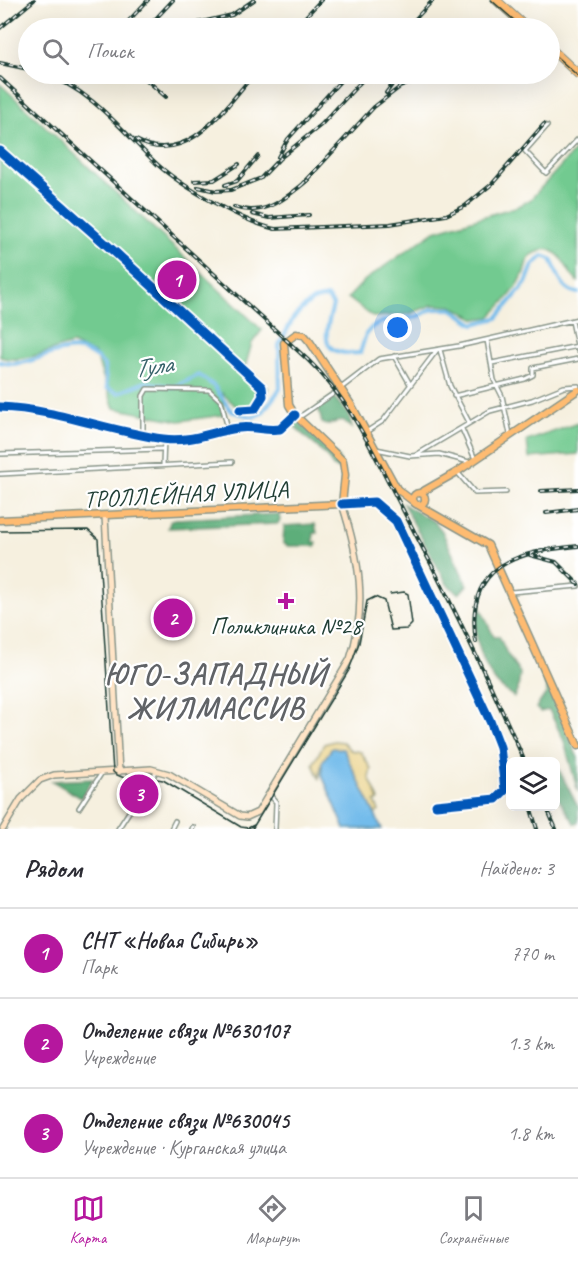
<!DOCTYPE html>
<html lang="ru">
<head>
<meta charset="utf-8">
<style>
	body { margin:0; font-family:Caveat,sans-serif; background:#f7f7f7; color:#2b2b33 }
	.controls { position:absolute; right:18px; bottom:18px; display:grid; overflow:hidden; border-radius:9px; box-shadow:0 6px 24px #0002 }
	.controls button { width:54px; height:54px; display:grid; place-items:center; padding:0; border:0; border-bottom:2px solid #e1e1e2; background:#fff; color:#2b2b33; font:30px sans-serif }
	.you { position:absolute; left:398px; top:328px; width:21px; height:21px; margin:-15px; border:4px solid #fff; border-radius:50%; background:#1a73e8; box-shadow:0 0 0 9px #1a73e833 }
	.badge { display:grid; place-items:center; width:39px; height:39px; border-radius:50%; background:#b5179e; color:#fff; font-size:20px; font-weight:700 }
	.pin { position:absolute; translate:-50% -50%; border:3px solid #fff; box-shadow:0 2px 6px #0006 }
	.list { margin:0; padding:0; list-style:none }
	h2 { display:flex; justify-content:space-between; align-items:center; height:78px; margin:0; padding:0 24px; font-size:26px }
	h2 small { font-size:20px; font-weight:400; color:#7c7c81 }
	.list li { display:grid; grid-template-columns:39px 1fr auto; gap:18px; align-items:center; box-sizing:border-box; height:90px; padding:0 24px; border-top:2px solid #e1e1e2 }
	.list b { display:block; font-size:22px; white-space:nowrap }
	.list p { margin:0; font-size:20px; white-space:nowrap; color:#7c7c81 }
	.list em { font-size:20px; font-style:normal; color:#7c7c81 }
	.icon { flex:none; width:33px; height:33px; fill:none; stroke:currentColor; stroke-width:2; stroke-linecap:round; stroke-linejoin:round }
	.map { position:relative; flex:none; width:578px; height:829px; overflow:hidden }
	.search { position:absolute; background:#fff; box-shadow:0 6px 24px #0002; left:18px; right:18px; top:18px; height:66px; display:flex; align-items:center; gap:15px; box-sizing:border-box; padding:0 21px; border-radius:33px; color:#7c7c81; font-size:22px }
	.sheet { height:348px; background:#fff }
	nav { display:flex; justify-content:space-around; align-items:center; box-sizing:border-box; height:84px; border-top:2px solid #e1e1e2; background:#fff; font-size:16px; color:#7c7c81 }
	nav a { display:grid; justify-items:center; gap:3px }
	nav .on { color:#b5179e }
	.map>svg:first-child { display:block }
</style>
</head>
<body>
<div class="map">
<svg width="578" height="829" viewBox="0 0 578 829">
	<rect width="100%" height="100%" fill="#fff"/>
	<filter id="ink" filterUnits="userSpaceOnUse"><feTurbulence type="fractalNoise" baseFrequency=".0167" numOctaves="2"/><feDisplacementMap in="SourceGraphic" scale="12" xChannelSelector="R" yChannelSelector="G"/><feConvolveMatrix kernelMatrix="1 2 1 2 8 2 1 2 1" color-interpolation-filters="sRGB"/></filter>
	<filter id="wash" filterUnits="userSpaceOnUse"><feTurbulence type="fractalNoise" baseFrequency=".008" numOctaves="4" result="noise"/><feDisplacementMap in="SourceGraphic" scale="24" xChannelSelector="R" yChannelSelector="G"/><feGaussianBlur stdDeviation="1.35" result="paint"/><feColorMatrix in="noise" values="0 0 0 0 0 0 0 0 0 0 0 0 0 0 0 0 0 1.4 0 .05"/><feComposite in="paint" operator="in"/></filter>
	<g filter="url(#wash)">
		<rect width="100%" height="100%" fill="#f6f0df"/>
		<path fill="#72ca90" stroke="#488462" stroke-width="1.5" d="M0,84L262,330L252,343L245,367L268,388L258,409L240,410L222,393L223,415L179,421L114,408L95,354L72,344C48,350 24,364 0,357Z
			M578,147V282C565,271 565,254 547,249C521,256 530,261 521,279C515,292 500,307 490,317L476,319L452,306L432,305L409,314L373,317L348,298L365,280L435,231L519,206L530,200Z
			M578,423V454L529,458L527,441Z"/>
		<path fill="#5dae7a" stroke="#3e7657" stroke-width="1.5" d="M333,396L349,415L352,428L343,420L326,425L322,423L318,407Z
			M296,419L338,457L341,465L339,469L333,467C326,450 305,440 294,425Z
			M403,504L435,522L442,531L467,585L459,594L447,584Z
			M279,514L280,521L277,524L168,528L171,520L176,519Z
			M315,524L317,533H314L313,542H317L316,546H288L283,543L284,526Z
			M481,609L494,637L499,636L507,654L520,673L518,689L514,697C508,692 500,688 495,681C483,665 468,626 481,609Z
			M542,673L578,758V792L564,741L549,710L540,712L536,708L547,692Z
			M556,764L578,807V822L575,824L556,795Z
			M93,779L81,798L52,781Z"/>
		<path fill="#eeda9e" stroke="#868c69" stroke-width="1.5" d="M334,741L343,742L350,750L361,752L371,769L369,777L379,800L375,802L379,811L375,814L343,749L322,762L319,778L313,764L324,744Z"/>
		<path fill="#73bceb" stroke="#497c90" stroke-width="1.5" d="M332,748L343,749L382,829H345L322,775V762Z"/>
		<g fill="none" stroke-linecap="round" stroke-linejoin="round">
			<path stroke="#73bceb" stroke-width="4" d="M0,362C38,373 69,326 104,365L107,388L118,393L145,382L174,387L199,375L214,386L231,411L253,417L262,413L280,389L279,345L294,317L303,308L313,300L327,297L333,305C325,335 317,356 360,353L366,334L372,327L382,322L417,317L432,309H452L474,324L497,318L526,283L533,265L543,256L551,259C558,274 561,291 578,293"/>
		</g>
	</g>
	<g filter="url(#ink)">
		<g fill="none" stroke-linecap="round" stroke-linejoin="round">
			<g stroke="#8a968a" stroke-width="6">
				<path id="street" d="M547,126L525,151L546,173L578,139
					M0,151L117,254L262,387L263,396L255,409L240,410
					M572,321L578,350
					M487,340L494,380L502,396L510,434
					M440,350L450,386L469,422
					M394,356L410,384
					M492,363L578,346
					M341,388L379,359L459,346L578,319
					M454,396L525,379L533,375V368L578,359
					M0,407C55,409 108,431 163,439C191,443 212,431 239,428C253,426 266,431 280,429L295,415
					M298,418L333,394
					M462,429L475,459
					M366,432L383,421L437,350
					M143,435V396L147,389L209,390L221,401L228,429
					M376,449L410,456L439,454L469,462
					M0,454L162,449
					M416,455L490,411L532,400L564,387L578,386
					M163,465L164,439
					M458,473L475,493L506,492
					M0,474L232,462
					M374,502L396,521L490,721L500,747L505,790L496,799L436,805
					M511,592L578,586
					M269,794L276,802L275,829
					M79,808L101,774
					M118,829L138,798L134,796L143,782H150L157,770
					M171,829L175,821
					M192,829L193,827"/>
			</g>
			<g stroke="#8a968a" stroke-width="8">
				<path id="secondary" d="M105,516L119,772
					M3,829L21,799L40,780L54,775L151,769L169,774L240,816L247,817L258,812L350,659C368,605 359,557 342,504L374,502"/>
			</g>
			<g stroke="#8a968a" stroke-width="9">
				<path id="primary" d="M420,493L457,472L578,390
					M413 499a6 6 0 1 1 12 0a6 6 0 1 1-12 0Z
					M418,505L488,545L578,746
					M0,520L342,504L345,475L343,461L295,415L289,405L284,343L296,334L304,335L310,342L352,406L397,489L414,502"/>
			</g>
			<g stroke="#8a968a" stroke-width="10">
				<path id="highway" d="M496,0L527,28
					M550,48L578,74"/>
			</g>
			<use href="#street" stroke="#fff" stroke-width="3"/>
			<use href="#secondary" stroke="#ffe4c6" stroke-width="5"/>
			<use href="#primary" stroke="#febb71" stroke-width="6"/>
			<use href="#highway" stroke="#febb71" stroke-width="8"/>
			<path stroke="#1f3d34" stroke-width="1.5" d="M491,0L523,28
				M550,51L578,76
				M0,531L88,530L98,539L113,772C126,784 146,775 163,780L241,827L248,828L254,825
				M252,829L349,670L359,643L367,601L375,597L384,601L391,630L407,629L412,624L408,594L404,592L390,594"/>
			<g stroke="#1f3d34" stroke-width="4">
				<path id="rail" d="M0,28L34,0
					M122,28L148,0
					M147,28L173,0
					M176,28L232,15L254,0
					M295,28L321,0
					M407,28L433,0
					M479,28L482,25
					M0,63L28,69
					M44,74C90,88 124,133 158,165C181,186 245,223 275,229L390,224L446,215L465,206L492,184L544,124
					M140,74L166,97
					M0,78L308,360C352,402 375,457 403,510C447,593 487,676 525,762
					M386,93L400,74
					M136,140C188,168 225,107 254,74
					M278,157L288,139L343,78
					M194,181L214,180L239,164
					M225,185L237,181L258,156
					M302,185L374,107L400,87L435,74
					M198,187L216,191L231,190L261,178L279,159L321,125L368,74
					M234,207C264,218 286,198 308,180
					M252,214L269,218L309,215
					M541,491L578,489
					M546,513L578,509
					M530,555L556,562L578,584
					M476,642C464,565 515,552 578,546
					M530,806L537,829
					M546,806L556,829"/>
			</g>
			<use href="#rail" stroke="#fff" stroke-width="1.5" stroke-dasharray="4.5" stroke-linecap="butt"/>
			<g stroke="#fff" stroke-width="13">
				<path id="cycleway" d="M0,151L117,254L262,387L263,396L255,409L240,410
					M0,407C55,409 108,431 163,439C191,443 212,431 239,428C253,426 266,431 280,429L295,415
					M342,504L374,502L396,521L490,721L500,747L505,790L496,799L436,805"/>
			</g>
			<use href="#cycleway" stroke="#0057b8" stroke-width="9"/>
		</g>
	</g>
	<path fill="#b5179e" stroke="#fff" stroke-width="2" d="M283 592h6v6h6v6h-6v6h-6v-6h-6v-6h6z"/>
	<g text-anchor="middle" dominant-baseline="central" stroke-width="4.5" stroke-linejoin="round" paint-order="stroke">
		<g font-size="24" fill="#1f3d34" stroke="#fff">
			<text transform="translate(186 494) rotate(-3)">ТРОЛЛЕЙНАЯ УЛИЦА</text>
		</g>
		<g font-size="24" fill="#1f3d34" stroke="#fff">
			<text x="286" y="626">Поликлиника №28</text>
		</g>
		<g font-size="26" font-style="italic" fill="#38636b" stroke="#fff">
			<text transform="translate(153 366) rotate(-8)">Тула</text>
		</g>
		<g font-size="30" font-weight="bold" letter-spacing="1.5" fill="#606367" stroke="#fff">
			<text x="216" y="674">ЮГО-ЗАПАДНЫЙ<tspan x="216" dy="34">ЖИЛМАССИВ</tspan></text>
		</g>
	</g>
</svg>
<div class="controls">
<button><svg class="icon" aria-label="layers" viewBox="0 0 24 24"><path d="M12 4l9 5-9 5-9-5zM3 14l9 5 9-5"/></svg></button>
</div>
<div class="you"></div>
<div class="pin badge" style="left:177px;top:280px">1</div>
<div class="pin badge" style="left:173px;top:618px">2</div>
<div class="pin badge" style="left:139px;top:794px">3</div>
<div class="search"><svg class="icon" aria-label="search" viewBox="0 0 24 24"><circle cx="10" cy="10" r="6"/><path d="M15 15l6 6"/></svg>Поиск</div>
</div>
<section class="sheet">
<h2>Рядом<small>Найдено: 3</small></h2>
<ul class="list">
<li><span class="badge">1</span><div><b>СНТ «Новая Сибирь»</b><p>Парк</p></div><em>770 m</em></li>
<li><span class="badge">2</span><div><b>Отделение связи №630107</b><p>Учреждение</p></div><em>1.3 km</em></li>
<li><span class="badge">3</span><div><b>Отделение связи №630045</b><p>Учреждение · Курганская улица</p></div><em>1.8 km</em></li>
</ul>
</section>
<nav>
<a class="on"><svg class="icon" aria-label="map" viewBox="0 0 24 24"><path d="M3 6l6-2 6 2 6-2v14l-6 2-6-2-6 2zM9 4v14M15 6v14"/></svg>Карта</a>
<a><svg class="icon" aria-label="directions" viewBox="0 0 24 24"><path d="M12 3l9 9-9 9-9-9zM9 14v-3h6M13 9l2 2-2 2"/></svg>Маршрут</a>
<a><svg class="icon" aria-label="saved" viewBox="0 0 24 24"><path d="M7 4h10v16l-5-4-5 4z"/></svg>Сохранённые</a>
</nav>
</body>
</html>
